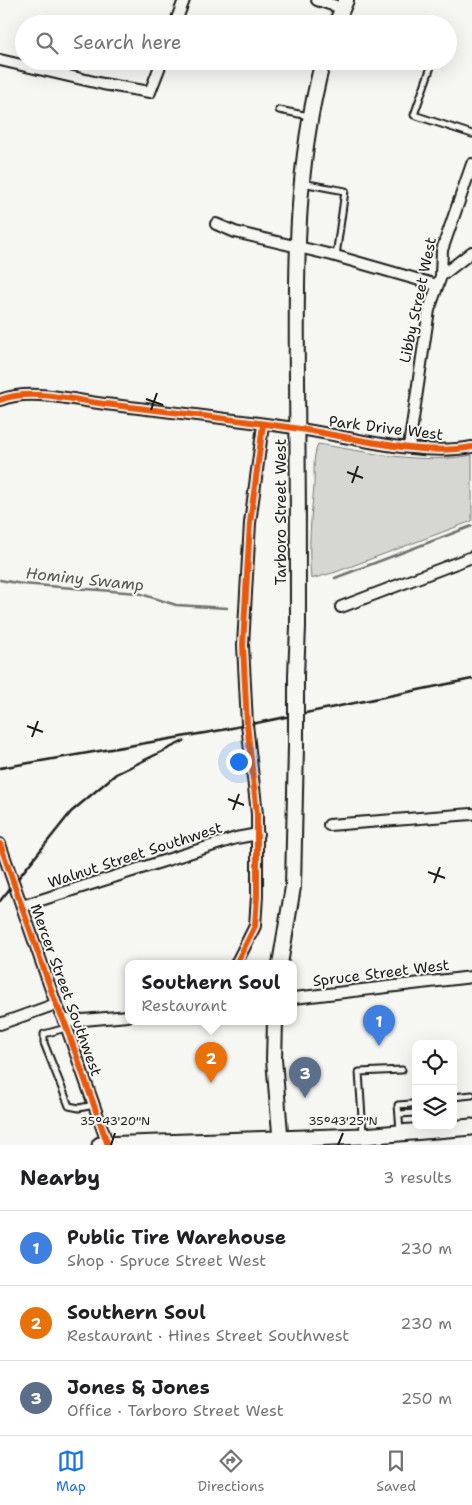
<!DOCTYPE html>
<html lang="en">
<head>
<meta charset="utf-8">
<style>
	body { margin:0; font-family:"Shantell Sans",sans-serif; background:#f6f6f6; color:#202124 }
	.controls { position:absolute; right:15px; bottom:15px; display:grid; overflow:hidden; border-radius:10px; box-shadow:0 5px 20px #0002 }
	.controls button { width:45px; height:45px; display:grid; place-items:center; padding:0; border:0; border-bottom:1px solid #e0e0e0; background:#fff; color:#202124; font:25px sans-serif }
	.you { position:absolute; left:238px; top:761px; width:18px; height:18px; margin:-12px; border:4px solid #fff; border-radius:50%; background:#1a73e8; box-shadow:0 0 0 8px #1a73e833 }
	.badge { display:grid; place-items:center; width:32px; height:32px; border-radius:50%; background:#1a73e8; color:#fff; font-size:16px; font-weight:700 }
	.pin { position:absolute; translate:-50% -41px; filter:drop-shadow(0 1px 2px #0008) }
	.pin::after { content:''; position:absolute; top:26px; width:18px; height:15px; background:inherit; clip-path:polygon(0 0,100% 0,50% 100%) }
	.popup { position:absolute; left:125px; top:960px; width:172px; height:65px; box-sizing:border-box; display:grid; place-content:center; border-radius:10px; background:#fff; filter:drop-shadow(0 1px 4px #0005); font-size:16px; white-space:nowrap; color:#757577 }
	.popup b { font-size:19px; color:#202124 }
	.popup::after { content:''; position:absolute; left:50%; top:100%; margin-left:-10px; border:10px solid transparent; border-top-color:#fff }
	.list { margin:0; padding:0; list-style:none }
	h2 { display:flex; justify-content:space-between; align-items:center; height:65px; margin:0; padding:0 20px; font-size:21px }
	h2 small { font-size:16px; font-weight:400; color:#757577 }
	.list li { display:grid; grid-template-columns:32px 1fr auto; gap:15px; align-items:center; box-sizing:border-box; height:75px; padding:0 20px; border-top:1px solid #e0e0e0 }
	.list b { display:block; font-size:19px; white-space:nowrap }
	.list p { margin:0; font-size:16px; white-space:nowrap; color:#757577 }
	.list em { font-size:16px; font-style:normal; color:#757577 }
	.icon { flex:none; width:28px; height:28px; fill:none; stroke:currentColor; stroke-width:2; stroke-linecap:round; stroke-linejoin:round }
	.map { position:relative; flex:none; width:472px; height:1145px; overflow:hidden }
	.search { position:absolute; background:#fff; box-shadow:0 5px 20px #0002; left:15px; right:15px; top:15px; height:55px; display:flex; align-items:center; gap:12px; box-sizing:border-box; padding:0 18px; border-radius:28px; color:#757577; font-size:19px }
	.sheet { height:290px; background:#fff }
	nav { display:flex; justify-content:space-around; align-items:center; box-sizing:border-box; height:70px; border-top:1px solid #e0e0e0; background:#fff; font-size:14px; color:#757577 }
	nav a { display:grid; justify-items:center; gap:2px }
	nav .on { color:#1a73e8 }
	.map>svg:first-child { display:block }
</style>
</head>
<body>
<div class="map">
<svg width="472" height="1145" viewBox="0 0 472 1145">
	<rect width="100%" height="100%" fill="#f6f6f2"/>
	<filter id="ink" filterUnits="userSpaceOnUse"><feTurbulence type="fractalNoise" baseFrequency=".02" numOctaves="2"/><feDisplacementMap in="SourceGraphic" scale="10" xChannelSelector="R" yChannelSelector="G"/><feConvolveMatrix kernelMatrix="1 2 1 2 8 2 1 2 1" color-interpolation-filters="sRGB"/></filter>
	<g filter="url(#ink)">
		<path fill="#d6d6d2" stroke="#797977" d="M318,444C368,452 422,465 472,455V521L336,572L311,579C308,547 311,517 314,486C315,469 312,460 318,444Z"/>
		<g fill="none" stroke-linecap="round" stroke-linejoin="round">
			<path stroke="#727271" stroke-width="2.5" d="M335,578L472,526
				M0,580L22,584L138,593L176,605L227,608"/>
			<g stroke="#1c1c1c" stroke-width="9">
				<path id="service" d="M433,61L414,115L472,134
					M279,110L309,116
					M302,183L345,191L336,256
					M66,1028L44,1034V1043L69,1106L79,1108L94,1105
					M453,1097L472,1095
					M399,1114L416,1113
					M400,1131L398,1105L411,1104
					M363,1133L359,1072L402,1070"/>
			</g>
			<g stroke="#1c1c1c" stroke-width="14">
				<path id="minor" d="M317,0L342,8
					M175,24L184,0
					M0,60L103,84L150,92L162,61
					M216,224L235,232L332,255L437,285
					M441,276L472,252
					M0,400C31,388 72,400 105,404C170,412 235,419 300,429C353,437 419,457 472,447
					M409,446L429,310L441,276L442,250L472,164
					M341,607L472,557
					M329,825L472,814
					M0,844L56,1004L65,1023L108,1145
					M22,906L236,838L258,834
					M236,964L255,926L257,896V814L247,724L243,645L250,523L263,425
					M294,998L472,977
					M63,1019L72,1021L128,1016
					M0,1024L56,1004"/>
			</g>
			<g stroke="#1c1c1c" stroke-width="18">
				<path id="secondary" d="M336,24L346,0
					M296,675L298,627C298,544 298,460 297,377C296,271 295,164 323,61
					M280,964L293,887L296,746
					M275,1022L274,1059L281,1145"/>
			</g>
			<g stroke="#1c1c1c" stroke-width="19">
				<path id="primary" d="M100,1145L363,1136L472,1127"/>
			</g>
			<use href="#service" stroke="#f6f6f2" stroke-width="5"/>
			<use href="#minor" stroke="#f6f6f2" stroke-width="10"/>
			<use href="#secondary" stroke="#f6f6f2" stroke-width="14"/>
			<use href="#primary" stroke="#f6f6f2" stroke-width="15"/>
			<path stroke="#1c1c1c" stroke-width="2.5" d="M0,768L222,730L472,679
				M0,901L71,812L116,774L184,741"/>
			<g stroke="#1c1c1c" stroke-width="18" stroke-linecap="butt">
				<path id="secondary-bridge" d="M296,675V746"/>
			</g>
			<use href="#secondary-bridge" stroke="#f6f6f2" stroke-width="14"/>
			<g stroke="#f6f6f2" stroke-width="9">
				<path id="cycleway" d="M0,400C31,388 72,400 105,404C170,412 235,419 300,429C353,437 419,457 472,447
					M0,844L56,1004L65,1023L108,1145
					M236,964L255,926L257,896V814L247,724L243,645L250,523L263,425"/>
			</g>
			<use href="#cycleway" stroke="#e8590c" stroke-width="6"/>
		</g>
	</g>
	<path fill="none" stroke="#1c1c1c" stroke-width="2" d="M146,399L163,405M151,410L157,393M347,472L363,478M352,483L358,466M27,726L43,732M32,737L38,721M228,799L244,805M233,810L239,794M428,872L445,878M434,883L440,867M111,1145L115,1133M338,1145L343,1133"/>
	<g text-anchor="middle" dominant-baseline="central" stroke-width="4" stroke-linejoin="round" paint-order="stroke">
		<g font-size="15" fill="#1c1c1c" stroke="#f6f6f2">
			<text transform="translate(418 300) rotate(-78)">Libby Street West</text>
			<text transform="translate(386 428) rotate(7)">Park Drive West</text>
			<text transform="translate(281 512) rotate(-90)">Tarboro Street West</text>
			<text transform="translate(135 855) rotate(-18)">Walnut Street Southwest</text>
			<text transform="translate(381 973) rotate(-7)">Spruce Street West</text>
			<text transform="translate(66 990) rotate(70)">Mercer Street Southwest</text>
		</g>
		<g font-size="16" font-style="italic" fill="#565654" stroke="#f6f6f2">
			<text transform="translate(85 579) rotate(6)">Hominy Swamp</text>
		</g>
	</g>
	<g font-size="12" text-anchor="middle" fill="#1c1c1c" stroke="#f6f6f2" stroke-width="4" stroke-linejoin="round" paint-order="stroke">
		<text x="115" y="1125">35°43'20"N</text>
		<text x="343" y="1125">35°43'25"N</text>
	</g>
</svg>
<div class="controls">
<button><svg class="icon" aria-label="locate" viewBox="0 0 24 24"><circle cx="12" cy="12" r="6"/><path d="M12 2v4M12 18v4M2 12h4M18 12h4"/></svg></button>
<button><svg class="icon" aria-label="layers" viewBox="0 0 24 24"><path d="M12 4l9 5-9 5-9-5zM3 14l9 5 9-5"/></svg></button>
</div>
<div class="you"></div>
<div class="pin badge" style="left:379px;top:1046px;background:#3f7fe0">1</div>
<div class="pin badge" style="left:211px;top:1083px;background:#e8710a">2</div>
<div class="popup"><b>Southern Soul</b>Restaurant</div>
<div class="pin badge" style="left:305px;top:1098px;background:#5c6f8a">3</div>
<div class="search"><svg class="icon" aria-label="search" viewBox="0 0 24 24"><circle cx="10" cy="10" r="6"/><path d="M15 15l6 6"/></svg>Search here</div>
</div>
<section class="sheet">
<h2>Nearby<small>3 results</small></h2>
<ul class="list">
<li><span class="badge" style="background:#3f7fe0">1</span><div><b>Public Tire Warehouse</b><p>Shop · Spruce Street West</p></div><em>230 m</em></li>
<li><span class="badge" style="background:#e8710a">2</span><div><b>Southern Soul</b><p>Restaurant · Hines Street Southwest</p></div><em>230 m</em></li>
<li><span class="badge" style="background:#5c6f8a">3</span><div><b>Jones &amp; Jones</b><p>Office · Tarboro Street West</p></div><em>250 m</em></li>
</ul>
</section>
<nav>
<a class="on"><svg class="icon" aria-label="map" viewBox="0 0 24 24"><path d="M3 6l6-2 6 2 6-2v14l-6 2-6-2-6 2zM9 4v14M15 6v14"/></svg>Map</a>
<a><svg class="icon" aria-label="directions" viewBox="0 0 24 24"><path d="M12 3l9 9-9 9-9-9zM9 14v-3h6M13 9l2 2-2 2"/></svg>Directions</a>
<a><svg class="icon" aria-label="saved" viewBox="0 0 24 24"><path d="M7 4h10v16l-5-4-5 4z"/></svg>Saved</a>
</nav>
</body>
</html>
